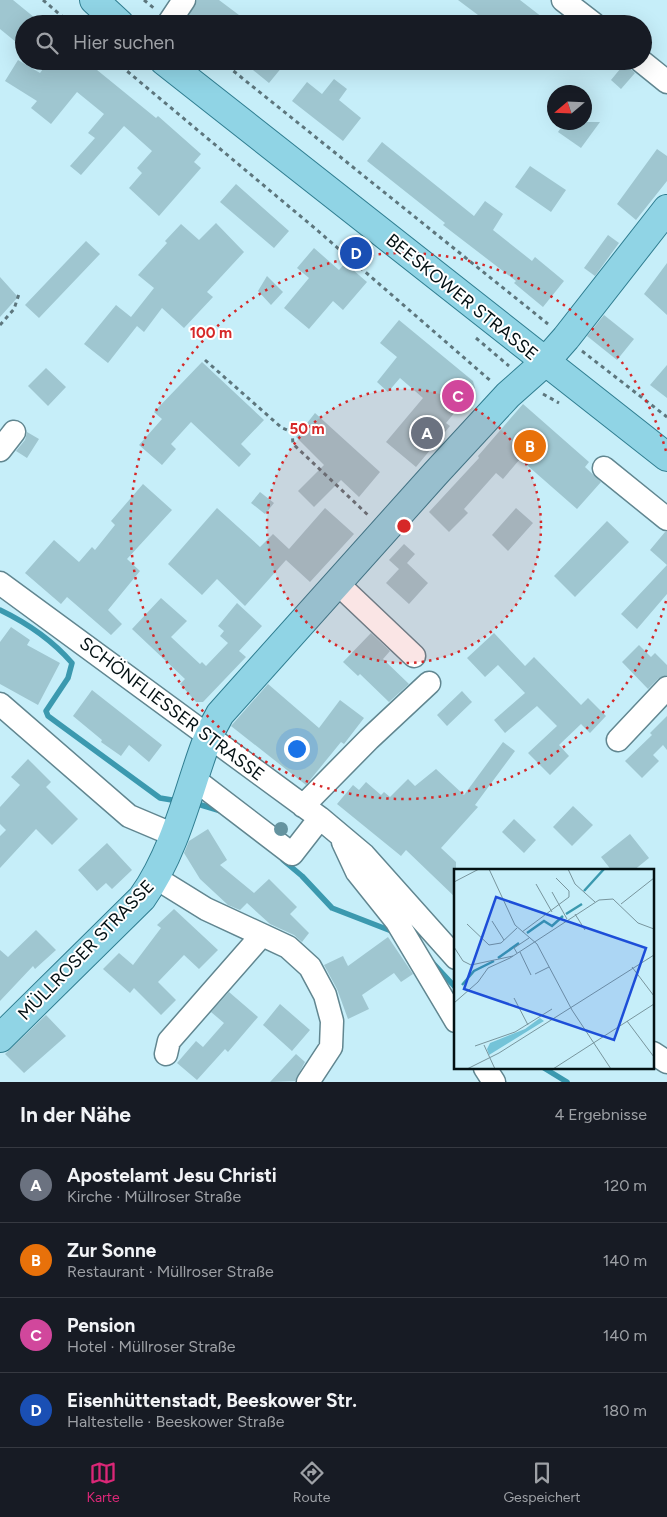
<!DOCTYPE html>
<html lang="de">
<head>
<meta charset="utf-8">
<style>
	body { margin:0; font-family:Figtree,sans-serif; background:#242831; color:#f1f3f6 }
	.compass { position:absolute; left:547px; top:85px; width:45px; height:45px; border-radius:50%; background:#171b24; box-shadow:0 5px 20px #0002; rotate:251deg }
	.you { position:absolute; left:296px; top:748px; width:18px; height:18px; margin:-12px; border:4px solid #fff; border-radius:50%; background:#1a73e8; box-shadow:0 0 0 8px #1a73e833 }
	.badge { display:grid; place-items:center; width:32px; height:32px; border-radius:50%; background:#db2777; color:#fff; font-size:16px; font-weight:700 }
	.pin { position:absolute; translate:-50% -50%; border:2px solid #fff; box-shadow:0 1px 5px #0006 }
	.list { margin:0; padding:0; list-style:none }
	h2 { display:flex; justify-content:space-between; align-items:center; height:65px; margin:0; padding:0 20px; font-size:21px }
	h2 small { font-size:16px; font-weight:400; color:#9ea1a6 }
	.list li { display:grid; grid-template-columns:32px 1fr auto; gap:15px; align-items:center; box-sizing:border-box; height:75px; padding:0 20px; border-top:1px solid #363941 }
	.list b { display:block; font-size:19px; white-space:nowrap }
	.list p { margin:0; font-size:16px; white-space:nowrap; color:#9ea1a6 }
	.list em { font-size:16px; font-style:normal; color:#9ea1a6 }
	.icon { flex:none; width:28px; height:28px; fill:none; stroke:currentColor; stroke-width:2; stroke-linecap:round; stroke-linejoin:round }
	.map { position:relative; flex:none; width:667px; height:1082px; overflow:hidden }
	.search { position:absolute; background:#171b24; box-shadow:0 5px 20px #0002; left:15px; right:15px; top:15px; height:55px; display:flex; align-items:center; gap:12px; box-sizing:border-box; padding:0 18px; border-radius:28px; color:#9ea1a6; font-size:19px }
	.sheet { height:365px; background:#171b24 }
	nav { display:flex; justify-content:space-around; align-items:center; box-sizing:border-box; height:70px; border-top:1px solid #363941; background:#171b24; font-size:14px; color:#9ea1a6 }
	nav a { display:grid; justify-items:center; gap:2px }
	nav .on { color:#db2777 }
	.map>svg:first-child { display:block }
</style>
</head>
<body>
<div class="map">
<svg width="667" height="1082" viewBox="0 0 667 1082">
	<rect width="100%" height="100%" fill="#c6eef9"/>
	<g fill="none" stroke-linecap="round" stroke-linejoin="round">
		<path stroke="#3b99af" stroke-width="5.5" d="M0,610C27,623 52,640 72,663L68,678L46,711L48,716L160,798L172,800
			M201,805L221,811
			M283,860L302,876L332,908L394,932
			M432,962L456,988
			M544,1068L567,1082"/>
	</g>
	<path fill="#9fc6d0" d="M0,0H13L35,18L30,24H24V32L16,42L0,29Z
		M197,0H219L251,24H193L187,19Z
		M458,0H520L551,24H490Z
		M18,60L40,73L49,61H86L156,118L158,116L201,154L194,162L201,168L159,216L129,188L142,173L137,168L152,151L124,126L81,175L70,166L95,138L88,133L104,114L77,92L51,124L31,108L37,101L5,81Z
		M242,61H287L269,83Z
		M625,63L635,73L621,89L611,80Z
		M334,79L347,89L339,100L361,118L343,141L292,101L307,82L322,94Z
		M565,122H600L581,148L558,132Z
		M382,142L474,216L485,201L503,214L493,230L532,261L535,257L564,281L543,307L514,283L516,281L443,225L445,223L367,161Z
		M657,149L667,156V181L636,220L617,204Z
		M530,166L566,190L551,212L515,187Z
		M236,184L289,231L274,248L220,202Z
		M216,223L244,252L207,292L213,297L184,328L162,308L144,332L137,326L108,363L84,344L116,305L131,317L154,288L138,275L167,243L165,241L181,224L199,240Z
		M608,235L619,243L595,276L584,268Z
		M86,241L100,254L39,318L25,305Z
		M314,248L339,270L345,263L367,282L343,310L333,301L309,329L284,308L309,278L297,268Z
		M667,263V315L644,294Z
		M267,276L283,292L271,305L258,291Z
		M0,277L18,297L0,317Z
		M604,315L634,339L617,360L587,336Z
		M399,320L473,381L475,388L446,423L450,426L416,467L386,442L423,398L400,378L388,392L377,382L397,357L380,343Z
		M202,362L264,420L241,444L251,454L239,467L191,422L171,444L176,449L162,465L139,445L162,419L154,412Z
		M667,365V398L650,385Z
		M46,368L66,387L48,406L28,386Z
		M523,404L589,462L585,467L601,482L577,509L520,459L503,479L496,473L464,509L468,513L449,532L429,512L479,458L478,456Z
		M315,413L380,472L359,497L341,480L314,507L298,491L324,465L296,437Z
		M27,432L39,439L27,458L16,451L25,440Z
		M143,484L172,510L127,559L140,571L108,610L122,624L111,635L67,597L61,604L25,573L54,540L79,562L92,547L95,550L115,525L111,521Z
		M260,492L274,503L265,514L251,503Z
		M217,508L260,547L273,534L289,549L325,508L354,534L310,582L286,560L245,606L217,579L202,595L168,564Z
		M516,508L533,523L508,551L492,535Z
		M607,521L629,542L575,597L554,576Z
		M665,532H667V594L637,629L621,614L667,565L650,550Z
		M404,544L415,554L407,563L428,583L409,604L386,583L399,569L389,560Z
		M161,598L187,621L171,637L200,664L202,662L206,666L228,643L220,636L224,631L218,626L237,603L262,626L239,651L246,657L203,702H196L180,684L185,679L132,629Z
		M11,627L30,640L27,645L60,663L38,705L0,684V642Z
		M371,633L390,651L383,659L409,684L389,702L360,674L358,676L343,662Z
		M494,633L525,666L534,657L581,705L588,698L606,716L590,733L581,724L559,745L569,756L550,775L528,753L557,726L537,706L505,733L494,720L525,693L498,665L485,677L467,658Z
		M639,645L651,657L655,653L667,665V675L658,679L648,689L622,662Z
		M268,684L319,728L340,700L364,718L344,744L341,742L306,785L231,726Z
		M92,690L162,745L149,762L129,745L121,756L101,742L102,740L73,716Z
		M462,691L472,702L447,726L437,715Z
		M667,716V750L663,745L653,755L659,761L642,778L625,761L652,735L650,733Z
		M503,742L515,751L475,805L478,807L441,848L456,862V898L406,850L401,856L337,804L353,785L359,790L366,782L381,795L384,792L390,797L408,779L415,786L436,769L464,795Z
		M28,759L51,782L46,787L78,819L52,845L36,829L0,868V836L6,830L0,824V807L20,785L11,777Z
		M573,806L593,825L572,846L553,827Z
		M514,819L536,840L524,853L502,832Z
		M208,829L227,860L220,865L254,893L269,879L297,907L290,914L309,933L302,942L294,935L270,924L247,903L240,910L228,905L200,879L184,853L189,841Z
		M630,834L649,858L633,871H612L601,857Z
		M107,843L132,870L112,889L106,883L97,891L78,870Z
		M174,909L218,950L199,969L184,955L158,982L176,1000L161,1015L134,988L130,993L103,969L119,953L133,965L161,928L157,925Z
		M36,930L56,950L35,969L33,966L0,1001V950L8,957Z
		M388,937L413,974L401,982L394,973L362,995L369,1009L348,1019L337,989L324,965L343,956L348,966Z
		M229,992L258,1017L228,1052L225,1049L197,1080L177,1063L196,1041L203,1047L224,1023L211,1012Z
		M280,1004L310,1030L292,1051L263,1025Z
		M46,1015L66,1036L24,1073L5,1054Z
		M296,1054L305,1062L295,1081L270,1082Z"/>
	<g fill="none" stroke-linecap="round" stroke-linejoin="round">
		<g stroke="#618690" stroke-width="25">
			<path id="minor" d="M563,0L594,24
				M168,24L184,0
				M641,61L667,82
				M0,450L14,432
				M604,468L667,519
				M336,582L414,656
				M0,583L320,818L364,855L456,958
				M0,704L129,816L174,835
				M618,740L667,688
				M194,779L292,854L320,818
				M303,806L369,739L429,683
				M343,842L357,872L397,922L456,1021
				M156,878L206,909L288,947L310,967L325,995L332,1021L331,1047L308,1082
				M653,1053L667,1062
				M166,1054L169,1041L262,935
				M485,1068L494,1082"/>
		</g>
		<g stroke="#2f7d90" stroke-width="30">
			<path id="major" d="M94,0L120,24
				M164,61L667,457
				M0,1038L142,898C167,863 181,819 194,778C202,754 207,736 220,714L436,473L508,395L544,363L566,338L667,209"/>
		</g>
		<path stroke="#5d767d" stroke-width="3" stroke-dasharray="4 4" stroke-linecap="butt" d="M43,0L71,24
			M144,0L155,9
			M115,61L317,230L492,382
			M221,61L548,324
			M0,325L14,309L19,294
			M476,338L509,366
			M582,351L667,417
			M205,360L282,428L292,432L293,444L369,516
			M543,394L559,403"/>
		<use href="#minor" stroke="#fff" stroke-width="22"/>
		<use href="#major" stroke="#90d4e5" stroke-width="28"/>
	</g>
	<circle fill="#64939f" cx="281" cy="829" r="7"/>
	<circle cx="404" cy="526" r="137" fill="#d62828" fill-opacity=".12"/>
	<g fill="none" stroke="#d62828" stroke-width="2.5" stroke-dasharray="2.5 5">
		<circle cx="404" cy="526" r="137"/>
		<path d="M666 601A273 273 0 1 1 666 451"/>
	</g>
	<g text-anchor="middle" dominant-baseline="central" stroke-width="4" stroke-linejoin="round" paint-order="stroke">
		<g font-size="18" fill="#031013" stroke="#fff">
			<text transform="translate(462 297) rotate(39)">BEESKOWER STRASSE</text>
			<text transform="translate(172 709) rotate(37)">SCHÖNFLIESSER STRASSE</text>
			<text transform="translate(86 950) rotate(-46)">MÜLLROSER STRASSE</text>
		</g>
	</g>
	<g transform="translate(454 869)">
		<rect width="200" height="200" fill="#c6eef9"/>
		<path d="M86,149L90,152L35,186L33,180L36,174L71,160Z" fill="#74c3d8"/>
		<path fill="none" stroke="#3b99af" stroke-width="2.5" d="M130,22L150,0M112,45L128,35M73,64L90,52L98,57L109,47M44,89L65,74M8,116L20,102L40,92"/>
		<path fill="none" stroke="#78959d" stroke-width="1" d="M35,0L61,56L83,75L118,141L157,200M114,0L121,15L141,33M0,13L25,0M82,15L98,43M98,23L113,50M167,35L200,9M121,45L131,61M38,52L50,71M13,55L35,76L47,74L63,59M68,63L115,28V22L102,9M0,78L9,92L17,96L59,87M66,83L77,106M63,84L60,79L75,69M178,98L200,127M81,105L95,98M60,129L74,156M0,134L24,113L34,99L56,89L145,31L159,30L184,54L200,60M173,152L200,188M30,176L41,200M21,177L61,163L98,140M13,200L45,184L200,86M99,200L200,135"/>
		<path fill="#1d4ed8" fill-opacity="0.15" stroke="#1d4ed8" stroke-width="2.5" d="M42,28L192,79L160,171L10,120Z"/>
		<rect width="200" height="200" fill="none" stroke="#031013" stroke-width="2.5"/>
	</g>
	<circle cx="404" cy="526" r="8" fill="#d62828" stroke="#fff" stroke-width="2.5"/>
	<g font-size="15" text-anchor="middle" font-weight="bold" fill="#d62828" stroke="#fff" stroke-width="4" stroke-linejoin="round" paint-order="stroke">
		<text x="211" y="338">100 m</text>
		<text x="307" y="434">50 m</text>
	</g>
</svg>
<svg class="compass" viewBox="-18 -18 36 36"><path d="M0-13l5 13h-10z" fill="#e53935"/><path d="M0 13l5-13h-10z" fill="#9ea1a6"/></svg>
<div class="you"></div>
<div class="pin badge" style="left:427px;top:433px;background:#6b7280">A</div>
<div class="pin badge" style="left:530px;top:446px;background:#e8710a">B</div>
<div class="pin badge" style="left:458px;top:396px;background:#d1479c">C</div>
<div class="pin badge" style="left:356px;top:253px;background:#1a4fb4">D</div>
<div class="search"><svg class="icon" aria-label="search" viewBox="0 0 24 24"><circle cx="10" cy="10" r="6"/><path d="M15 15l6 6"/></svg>Hier suchen</div>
</div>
<section class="sheet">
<h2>In der Nähe<small>4 Ergebnisse</small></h2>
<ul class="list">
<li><span class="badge" style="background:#6b7280">A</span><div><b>Apostelamt Jesu Christi</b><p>Kirche · Müllroser Straße</p></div><em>120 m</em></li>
<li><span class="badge" style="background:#e8710a">B</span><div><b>Zur Sonne</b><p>Restaurant · Müllroser Straße</p></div><em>140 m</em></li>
<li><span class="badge" style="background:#d1479c">C</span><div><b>Pension</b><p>Hotel · Müllroser Straße</p></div><em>140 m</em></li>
<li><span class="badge" style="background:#1a4fb4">D</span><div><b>Eisenhüttenstadt, Beeskower Str.</b><p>Haltestelle · Beeskower Straße</p></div><em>180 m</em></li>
</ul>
</section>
<nav>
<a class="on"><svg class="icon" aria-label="map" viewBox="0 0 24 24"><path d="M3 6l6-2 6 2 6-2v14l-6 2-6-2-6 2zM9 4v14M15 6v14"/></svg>Karte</a>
<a><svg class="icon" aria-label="directions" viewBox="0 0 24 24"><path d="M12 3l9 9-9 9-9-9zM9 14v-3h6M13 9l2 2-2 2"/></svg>Route</a>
<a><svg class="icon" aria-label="saved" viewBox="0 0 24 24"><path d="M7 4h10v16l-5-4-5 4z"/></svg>Gespeichert</a>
</nav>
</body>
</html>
